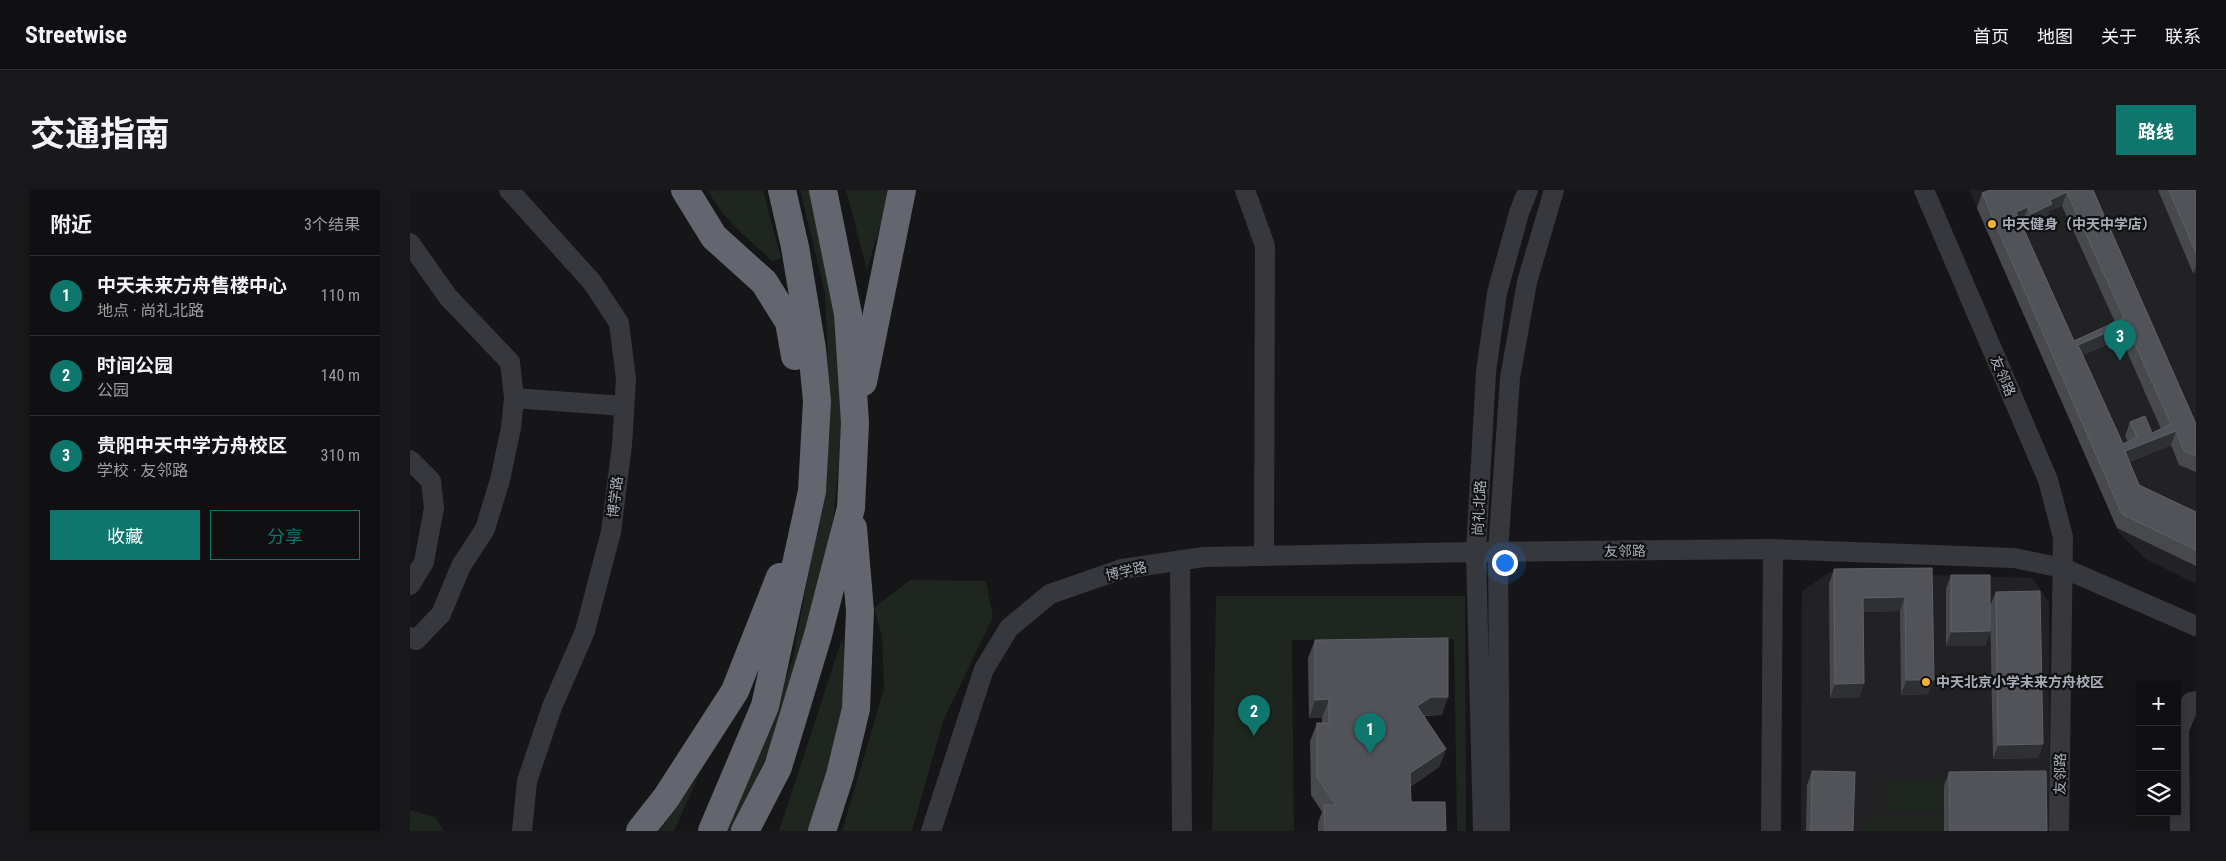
<!DOCTYPE html>
<html lang="zh">
<head>
<meta charset="utf-8">
<style>
	body { margin:0; font-family:"Roboto Condensed","Noto Sans SC",sans-serif; background:#19191b; color:#f1f3f6 }
	.controls { position:absolute; right:15px; bottom:15px; display:grid; overflow:hidden; border-radius:0px; box-shadow:0 2px 12px #0003 }
	.controls button { width:45px; height:45px; display:grid; place-items:center; padding:0; border:0; border-bottom:1px solid #303032; background:#101012; color:#f1f3f6; font:25px sans-serif }
	.you { position:absolute; left:1094px; top:372px; width:18px; height:18px; margin:-12px; border:4px solid #fff; border-radius:50%; background:#1a73e8; box-shadow:0 0 0 8px #1a73e833 }
	.badge { display:grid; place-items:center; width:32px; height:32px; border-radius:50%; background:#0f766e; color:#fff; font-size:16px; font-weight:700 }
	.pin { position:absolute; translate:-50% -41px; filter:drop-shadow(0 1px 2px #0008) }
	.pin::after { content:''; position:absolute; top:26px; width:18px; height:15px; background:inherit; clip-path:polygon(0 0,100% 0,50% 100%) }
	.list { margin:0; padding:0; list-style:none }
	h2 { display:flex; justify-content:space-between; align-items:center; height:65px; margin:0; padding:0 20px; font-size:21px }
	h2 small { font-size:16px; font-weight:400; color:#9c9d9f }
	.list li { display:grid; grid-template-columns:32px 1fr auto; gap:15px; align-items:center; box-sizing:border-box; height:80px; padding:0 20px; border-top:1px solid #303032 }
	.list b { display:block; font-size:19px; white-space:nowrap }
	.list p { margin:0; font-size:16px; white-space:nowrap; color:#9c9d9f }
	.list em { font-size:16px; font-style:normal; color:#9c9d9f }
	.actions { display:flex; gap:10px; padding:15px 20px }
	.actions a { flex:1; padding:11px 0; border:1px solid #0f766e; border-radius:0px; text-align:center; font-size:18px; color:#0f766e }
	.actions .main { background:#0f766e; color:#fff }
	.icon { flex:none; width:28px; height:28px; fill:none; stroke:currentColor; stroke-width:2; stroke-linecap:round; stroke-linejoin:round }
	.map { position:relative; flex:none; width:1786px; height:641px; overflow:hidden; border-radius:0px }
	header { display:flex; align-items:center; gap:30px; box-sizing:border-box; height:70px; padding:0 25px; background:#101012; border-bottom:1px solid #303032 }
	header strong { font-size:24px }
	nav { display:flex; gap:28px; margin-inline-start:auto; font-size:18px }
	.intro { display:flex; align-items:center; justify-content:space-between; box-sizing:border-box; height:120px; padding:0 30px }
	h1 { margin:0; font-size:35px }
	.button { padding:12px 22px; border-radius:0px; background:#0f766e; color:#fff; font-size:18px; font-weight:700 }
	main { display:flex; gap:30px; padding:0 30px }
	aside { flex:1; background:#101012; border-radius:0px; box-shadow:0 2px 12px #0003 }
	.map>svg:first-child { display:block }
</style>
</head>
<body>
<header>
<strong>Streetwise</strong>
<nav><a>首页</a><a>地图</a><a>关于</a><a>联系</a></nav>
</header>
<div class="intro"><h1>交通指南</h1><a class="button">路线</a></div>
<main>
<aside>
<h2>附近<small>3个结果</small></h2>
<ul class="list">
<li><span class="badge">1</span><div><b>中天未来方舟售楼中心</b><p>地点 · 尚礼北路</p></div><em>110 m</em></li>
<li><span class="badge">2</span><div><b>时间公园</b><p>公园</p></div><em>140 m</em></li>
<li><span class="badge">3</span><div><b>贵阳中天中学方舟校区</b><p>学校 · 友邻路</p></div><em>310 m</em></li>
</ul>
<div class="actions"><a class="main">收藏</a><a>分享</a></div>
</aside>
<div class="map">
<svg width="1786" height="641" viewBox="0 0 1786 641">
	<rect width="100%" height="100%" fill="#161618"/>
	<path fill="#222225" d="M1559,0H1786V394L1736,369L1709,343Z
		M1420,382L1622,388L1639,412L1640,641H1391L1392,401Z"/>
	<path fill="#1e261f" d="M298,0H353L371,68L362,71C339,49 312,29 298,0Z
		M390,0H403L427,133L432,238L424,324L395,457L369,538L322,641H313L361,532L383,467L414,303L420,223L415,103Z
		M436,0H481L457,80Z
		M500,390L576,391L583,427L533,531L502,641H432L474,499L472,446L464,418Z
		M806,406H1055L1056,641H1047L1044,449L882,450L884,641H802Z
		M432,449L438,480L431,524L402,641H369Z
		M288,587L264,641H249Z
		M1533,589V621H1474V590Z
		M0,620L25,627L34,641H0Z
		M1532,627V641H1456V628Z"/>
	<g fill="none" stroke-linecap="round" stroke-linejoin="round">
		<path stroke="#37383d" stroke-width="20" d="M99,0L182,92L209,133L216,189L212,255L201,342L175,441L142,517L117,591L112,641
			M835,0L855,56L854,366
			M1514,0L1638,290L1653,347L1649,641
			M0,53L38,107L100,172L104,208L101,238L90,290L75,339L51,376L31,424L6,450L0,447
			M104,208L214,216
			M0,270L21,291L24,318L14,372L0,395
			M770,370L772,641
			M521,641L574,479L599,438L640,404L712,379L794,367L1066,362L1363,359L1604,368L1653,378L1786,436
			M1073,641L1066,362L1076,182L1087,103L1109,23L1118,0
			M1090,641L1088,362L1100,188L1117,92L1144,0
			M1361,641L1363,359
			M1770,641L1769,539L1781,512L1786,511"/>
		<path stroke="#63666e" stroke-width="28" d="M275,0L304,47L354,92L379,132L385,166
			M453,192L492,0
			M230,641L256,608L325,501L370,387
			M302,641L355,516L402,301L407,211L402,159L385,57L372,0
			M335,641L368,577L408,445L441,318L445,233L438,124L413,0
			M412,641L430,585L446,519L450,421L443,338"/>
	</g>
	<path fill="#47494d" fill-rule="evenodd" d="M1683,0L1786,234V282L1769,275L1761,255L1719,272L1729,295L1786,322V376L1707,338L1567,18L1572,3ZM1652,16L1705,132L1664,151L1611,32L1613,31L1615,38L1637,28L1639,21ZM1711,148L1751,239L1742,243L1720,232L1715,246L1718,252L1713,254L1673,165Z
		M1748,0H1786V82L1783,83Z
		M1522,378L1518,504L1491,505L1490,421L1453,422L1454,493L1449,507L1420,508L1419,394L1424,379Z
		M1541,385L1580,441L1575,456H1536V399Z
		M1586,402L1633,554L1628,568L1583,569L1580,416Z
		M905,450L1032,525L1014,526L1036,559L1029,577L1000,597L1001,612L1036,641H908V633L912,622L901,605L900,551L907,533H912V528H899L898,468Z
		M1402,581L1443,641H1396L1397,595Z
		M1539,582L1637,641H1534V596Z"/>
	<path fill="#2f3033" d="M1657,2L1652,16L1639,21L1637,28L1615,38L1621,24L1640,10Z
		M1618,17L1613,31L1601,37L1606,22Z
		M1786,76V82L1783,83Z
		M1716,134L1711,148L1663,169L1668,155Z
		M1766,241L1761,255L1710,275L1715,261Z
		M1495,407L1490,421L1448,422L1453,408Z
		M1580,441L1575,456H1536L1541,442Z
		M1496,490H1524L1518,504L1491,505Z
		M1454,493L1449,507L1420,508L1425,494Z
		M1021,507H1038L1032,525H1014L1001,534L1007,516Z
		M919,509L912,528H899L905,510Z
		M1633,554L1628,568L1583,569L1588,555Z
		M1036,559L1029,577L993,601L1000,583Z"/>
	<path fill="#525359" stroke="#5f6168" fill-rule="evenodd" d="M1580,0H1683L1786,234V266L1774,261L1766,241L1715,261L1729,295L1786,322V360L1712,324L1572,3ZM1657,2L1714,128L1664,151L1606,22L1618,17L1621,24L1642,14L1640,10ZM1716,134L1761,234L1742,243L1735,226L1720,232L1727,247L1713,254L1668,155Z
		M1759,0H1786V63Z
		M1522,378L1524,490H1496L1495,407L1453,408L1454,493L1425,494L1424,379Z
		M1541,385H1580V441L1541,442Z
		M1630,401L1633,554L1588,555L1586,402Z
		M1038,448V507H1021L1007,516L1036,559L1000,583L1001,612H1035L1036,641H915L914,615H926L907,587V533H919V509L905,510V450Z
		M1402,581L1445,582L1443,641H1401Z
		M1636,581L1637,641H1540L1539,582Z"/>
	<g fill="#f2b134" stroke="#111113" stroke-width="2">
		<circle cx="1582" cy="34" r="5"/>
		<circle cx="1516" cy="492" r="5"/>
	</g>
	<g text-anchor="middle" dominant-baseline="central" stroke-width="4.5" stroke-linejoin="round" paint-order="stroke">
		<g font-size="14" font-weight="bold" fill="#a8adb8" stroke="#111113" text-anchor="start">
			<text x="1592" y="34">中天健身（中天中学店）</text>
			<text x="1526" y="492">中天北京小学未来方舟校区</text>
		</g>
		<g font-size="14" fill="#a8adb8" stroke="#111113">
			<text transform="translate(1593 186) rotate(67)">友邻路</text>
			<text transform="translate(205 307) rotate(-83)">博学路</text>
			<text transform="translate(1069 318) rotate(-87)">尚礼北路</text>
			<text transform="translate(1215 361) rotate(-1)">友邻路</text>
			<text transform="translate(716 381) rotate(-13)">博学路</text>
			<text transform="translate(1650 584) rotate(-89)">友邻路</text>
		</g>
	</g>
</svg>
<div class="controls">
<button>+</button>
<button>−</button>
<button><svg class="icon" aria-label="layers" viewBox="0 0 24 24"><path d="M12 4l9 5-9 5-9-5zM3 14l9 5 9-5"/></svg></button>
</div>
<div class="you"></div>
<div class="pin badge" style="left:960px;top:564px">1</div>
<div class="pin badge" style="left:844px;top:546px">2</div>
<div class="pin badge" style="left:1710px;top:171px">3</div>
</div>
</main>
</body>
</html>
